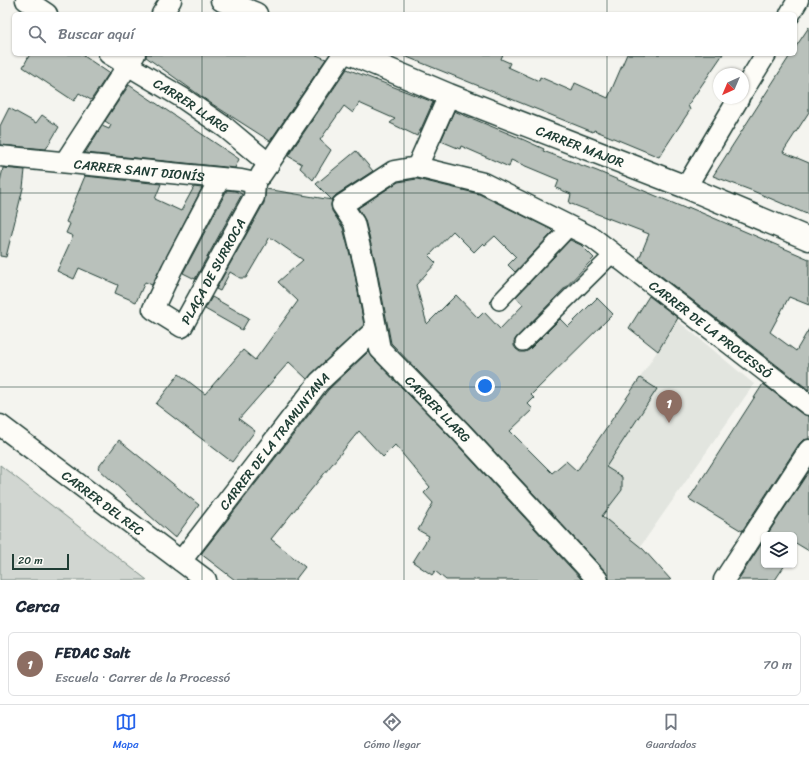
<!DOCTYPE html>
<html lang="es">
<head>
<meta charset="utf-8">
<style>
	body { margin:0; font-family:Sriracha,sans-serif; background:#f6f6f7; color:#1f2937 }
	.controls { position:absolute; right:12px; bottom:12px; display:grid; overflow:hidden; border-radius:6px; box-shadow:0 1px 3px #0004 }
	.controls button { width:36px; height:36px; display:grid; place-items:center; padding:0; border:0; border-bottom:1px solid #e0e1e3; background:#fff; color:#1f2937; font:20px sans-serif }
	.compass { position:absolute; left:713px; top:68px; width:36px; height:36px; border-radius:50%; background:#fff; box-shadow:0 1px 3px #0004; rotate:224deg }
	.scale { position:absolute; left:12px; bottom:10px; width:57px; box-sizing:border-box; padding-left:4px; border:2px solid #1f3d34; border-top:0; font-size:11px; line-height:14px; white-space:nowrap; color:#1f3d34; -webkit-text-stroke:3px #fdfcf7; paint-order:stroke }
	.you { position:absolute; left:485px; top:386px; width:14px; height:14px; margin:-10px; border:3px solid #fff; border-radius:50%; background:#1a73e8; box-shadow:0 0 0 6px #1a73e833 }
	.badge { display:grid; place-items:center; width:26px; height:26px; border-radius:50%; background:#2563eb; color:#fff; font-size:13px; font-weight:700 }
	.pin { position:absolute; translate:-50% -33px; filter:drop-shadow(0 1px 2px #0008) }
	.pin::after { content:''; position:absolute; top:21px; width:14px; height:12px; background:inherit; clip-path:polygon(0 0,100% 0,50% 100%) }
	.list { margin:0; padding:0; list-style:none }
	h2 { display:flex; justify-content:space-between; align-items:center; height:52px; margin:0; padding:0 16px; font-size:17px }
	h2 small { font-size:13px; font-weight:400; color:#747a83 }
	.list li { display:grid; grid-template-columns:26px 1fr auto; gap:12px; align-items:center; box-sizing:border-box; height:64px; margin:0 8px 8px; padding:0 8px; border:1px solid #e0e1e3; border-radius:6px }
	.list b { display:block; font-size:15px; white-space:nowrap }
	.list p { margin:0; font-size:13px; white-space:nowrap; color:#747a83 }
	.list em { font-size:13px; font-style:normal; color:#747a83 }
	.icon { flex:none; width:22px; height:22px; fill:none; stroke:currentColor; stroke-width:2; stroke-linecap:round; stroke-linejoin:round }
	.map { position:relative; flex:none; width:809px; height:580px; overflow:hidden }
	.search { position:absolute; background:#fff; box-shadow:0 1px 3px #0004; left:12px; right:12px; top:12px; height:44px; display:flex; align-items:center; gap:10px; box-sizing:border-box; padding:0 14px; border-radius:6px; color:#747a83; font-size:15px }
	.sheet { height:124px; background:#fff }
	nav { display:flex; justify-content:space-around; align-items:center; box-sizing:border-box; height:56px; border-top:1px solid #e0e1e3; background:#fff; font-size:11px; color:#747a83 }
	nav a { display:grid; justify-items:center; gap:2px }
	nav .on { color:#2563eb }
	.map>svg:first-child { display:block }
</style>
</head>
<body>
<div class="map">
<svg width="809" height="580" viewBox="0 0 809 580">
	<rect width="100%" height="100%" fill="#f4f4ef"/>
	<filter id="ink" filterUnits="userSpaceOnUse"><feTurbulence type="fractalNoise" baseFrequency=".025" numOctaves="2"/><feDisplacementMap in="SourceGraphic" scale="8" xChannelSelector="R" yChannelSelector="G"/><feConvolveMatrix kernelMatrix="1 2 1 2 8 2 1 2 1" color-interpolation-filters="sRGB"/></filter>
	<g filter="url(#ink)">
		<path fill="#e2e5df" d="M677,320L754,384L640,547L620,531L594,565L537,503L584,461L640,378Z"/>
		<path fill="#d1d6d1" stroke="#788a82" d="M0,465L147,580H0Z"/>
		<path fill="#b9c1bb" stroke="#1f3d34" d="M809,27V112L783,152L809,163V215L753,191L713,176L791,54H795V48Z
			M30,54H81L109,73L91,100L79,93L74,101L23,67Z
			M146,54H314L326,59L270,141L209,102L146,57Z
			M403,54H503L501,59L510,63L508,67L539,81L540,77L572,91L575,83L608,98L627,54H723L688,105L690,110L659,157L594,130L593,132L402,55Z
			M347,69L433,102L420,131H419L417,136L390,123L395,119L359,103L353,113L344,106L320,140L331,150L313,180L300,168L302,164L288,156Z
			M129,85L239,159L235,168L85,153L102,126L109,129L111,125L105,121Z
			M9,108L36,123L42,115L59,127L46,149L0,145V126Z
			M454,111L522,139L544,149L543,151L597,171L687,209L688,207L809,259V305L789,297L770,332L796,351L809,329V390L639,259L649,234L569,203L571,194L556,188L559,180L511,160L509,167L461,146L460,149L441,141Z
			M356,151L373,171L336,195L332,200L316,184Z
			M3,168L25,170L23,188L6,257L0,256V182Z
			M85,176L161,184L155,199L181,211L194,187L202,188L152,285L145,282L136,302L115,293L118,285L79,268L74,279L57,271L73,236L66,233L70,224L66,222Z
			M417,179L479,194L550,229L553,232L515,272L508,265L516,257L495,236L485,245L483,243L474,252L453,231L429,256L436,263L416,285L427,324L456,295L478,318L484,312L500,329L523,305L516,297L570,240L581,245L594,258L517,337L514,341V346L516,349L520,352H525L529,350L560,319L568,327L597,298L613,314L531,395L534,398L528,404L533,409L510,431L552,473L566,461L577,471L640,378L657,389L606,467L622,477V490L602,516L643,549L671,580H609L606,572L469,424L391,343L376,265L365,220L358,208L398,182Z
			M266,189L332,200L331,205L332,211L343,228L354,270L364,325L307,379L289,362L239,419L255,431L232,462L156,404L179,374L205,394L243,350L255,360L298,301L278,282L303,260L270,237L246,278H240L230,272L220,291L216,289L264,203Z
			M227,190L235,191L242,194L195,279L183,273Z
			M649,296L678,318L658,351L629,328Z
			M212,297L249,318L242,330L205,309Z
			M369,351L372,357L453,440L582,580H446L435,571L432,575L413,562L429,536L418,530L433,503L424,493L430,487L395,445L383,457L359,431L271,539L305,567L295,580H235L201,554L328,390Z
			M763,384L802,414L809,416V439L803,440L799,444L742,531L689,499Z
			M119,440L199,505L175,538L140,507L98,468Z
			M809,471V551L794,542V535H767Z
			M764,540V565H785L775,580H738Z"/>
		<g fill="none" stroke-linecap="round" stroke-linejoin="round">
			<g stroke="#1f3d34" stroke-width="18">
				<path id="pedestrian" d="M499,302L570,227
					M523,343L613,254"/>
			</g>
			<g stroke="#1f3d34" stroke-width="23">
				<g id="minor">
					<path d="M26,0L47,14"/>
					<path d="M162,14L171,0"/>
					<path d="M790,14L798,0"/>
					<path id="s1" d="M109,54L181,97L226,128L269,164"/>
					<path d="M743,91L766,54"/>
					<path id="s2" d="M449,95L417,167L394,171L342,205L354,223L365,268L380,349L461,432L598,580"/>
					<path id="s3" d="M0,156L241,180L255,183"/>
					<path d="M65,162L135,54"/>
					<path id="s4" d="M417,167L483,183L593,238L809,405"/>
					<path d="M261,175L343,54"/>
					<path id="s5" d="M220,178L172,269L153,309L182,327L254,197L255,183"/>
					<path d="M686,187L739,98"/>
					<path id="s6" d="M0,425L206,580"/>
					<path id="s7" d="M181,561L319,382L376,329"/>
					<path d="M724,580L809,450"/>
				</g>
			</g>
			<g stroke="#1f3d34" stroke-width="25">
				<g id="tertiary">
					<path d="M222,0L256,14"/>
					<path id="s8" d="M352,54L449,95L686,187L809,239"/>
				</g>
			</g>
			<use href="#pedestrian" stroke="#fdfcf7" stroke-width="15"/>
			<use href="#minor" stroke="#fdfcf7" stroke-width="20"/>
			<use href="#tertiary" stroke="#fdfcf7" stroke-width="22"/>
		</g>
	</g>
	<path fill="none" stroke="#1f3d34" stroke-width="1" stroke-opacity="0.55" d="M202,0V14M404,0V14M607,0V14M202,54V580M404,54V580M607,54V580M0,193H809M0,387H809"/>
	<g text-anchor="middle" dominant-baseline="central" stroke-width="3" stroke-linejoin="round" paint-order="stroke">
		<g font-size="13" fill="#1f3d34" stroke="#fdfcf7">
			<text stroke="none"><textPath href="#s1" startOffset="97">CARRER LLARG</textPath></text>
			<text stroke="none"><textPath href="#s8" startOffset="246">CARRER MAJOR</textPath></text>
			<text stroke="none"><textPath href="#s3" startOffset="140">CARRER SANT DIONÍS</textPath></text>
			<text stroke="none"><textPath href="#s5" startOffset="245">PLAÇA DE SURROCA</textPath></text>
			<text stroke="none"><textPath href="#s4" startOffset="340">CARRER DE LA PROCESSÓ</textPath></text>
			<text stroke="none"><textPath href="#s2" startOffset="398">CARRER LLARG</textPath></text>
			<text stroke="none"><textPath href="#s7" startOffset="152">CARRER DE LA TRAMUNTANA</textPath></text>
			<text stroke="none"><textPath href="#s6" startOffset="129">CARRER DEL REC</textPath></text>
		</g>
	</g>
</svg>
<div class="controls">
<button><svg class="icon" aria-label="layers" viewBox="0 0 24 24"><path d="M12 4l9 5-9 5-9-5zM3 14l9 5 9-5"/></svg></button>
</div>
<svg class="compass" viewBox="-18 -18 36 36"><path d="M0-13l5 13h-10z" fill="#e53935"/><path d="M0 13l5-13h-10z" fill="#747a83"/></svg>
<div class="scale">20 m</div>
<div class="you"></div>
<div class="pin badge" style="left:669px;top:423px;background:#8d6e63">1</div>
<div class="search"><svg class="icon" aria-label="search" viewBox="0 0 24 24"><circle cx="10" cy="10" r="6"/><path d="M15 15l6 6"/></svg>Buscar aquí</div>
</div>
<section class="sheet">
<h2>Cerca<small></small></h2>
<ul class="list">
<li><span class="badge" style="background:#8d6e63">1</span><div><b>FEDAC Salt</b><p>Escuela · Carrer de la Processó</p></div><em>70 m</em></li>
</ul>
</section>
<nav>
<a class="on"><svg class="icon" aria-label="map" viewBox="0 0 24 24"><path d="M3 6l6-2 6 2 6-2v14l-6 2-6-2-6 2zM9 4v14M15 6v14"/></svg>Mapa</a>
<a><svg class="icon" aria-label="directions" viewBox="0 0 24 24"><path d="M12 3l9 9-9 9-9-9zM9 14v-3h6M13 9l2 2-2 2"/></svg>Cómo llegar</a>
<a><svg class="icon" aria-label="saved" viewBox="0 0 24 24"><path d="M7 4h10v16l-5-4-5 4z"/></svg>Guardados</a>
</nav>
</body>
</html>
